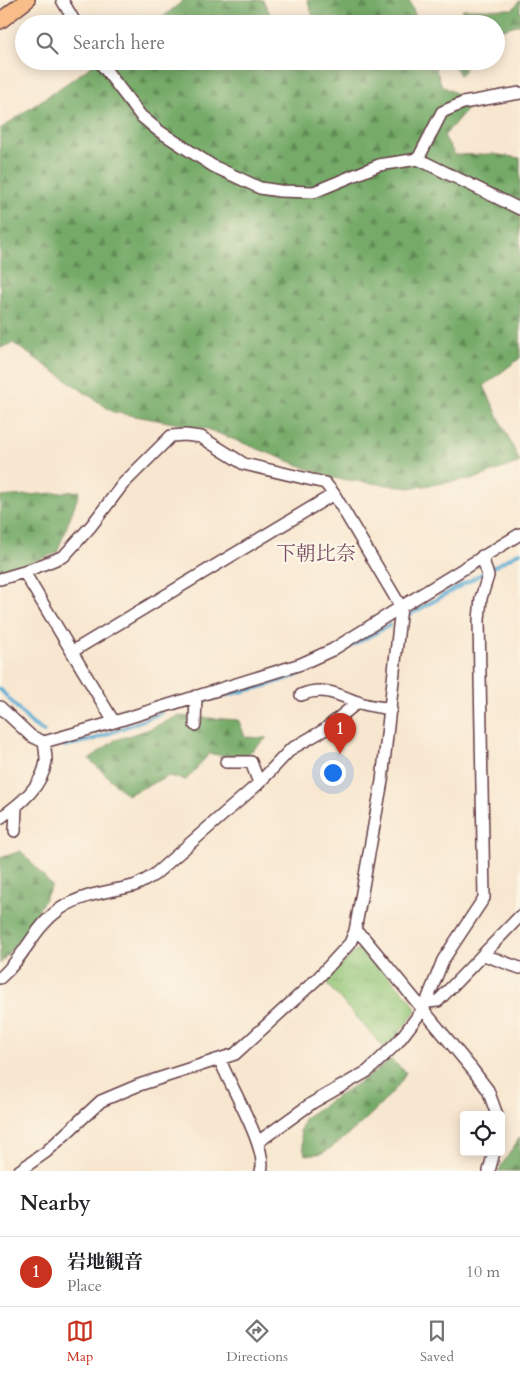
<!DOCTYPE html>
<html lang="en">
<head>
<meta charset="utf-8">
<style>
	body { margin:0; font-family:Cardo,"Noto Serif JP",serif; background:#f6f6f6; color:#202124 }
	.controls { position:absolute; right:15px; bottom:15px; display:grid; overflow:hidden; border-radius:5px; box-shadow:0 2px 12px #0003 }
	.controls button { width:45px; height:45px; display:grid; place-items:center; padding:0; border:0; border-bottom:1px solid #e0e0e0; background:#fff; color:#202124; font:25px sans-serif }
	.you { position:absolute; left:332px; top:772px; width:18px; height:18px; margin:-12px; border:4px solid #fff; border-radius:50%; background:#1a73e8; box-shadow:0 0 0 8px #1a73e833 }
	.badge { display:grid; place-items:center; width:32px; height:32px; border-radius:50%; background:#c8321e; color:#fff; font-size:16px; font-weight:700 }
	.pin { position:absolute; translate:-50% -41px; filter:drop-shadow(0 1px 2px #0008) }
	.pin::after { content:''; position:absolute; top:26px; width:18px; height:15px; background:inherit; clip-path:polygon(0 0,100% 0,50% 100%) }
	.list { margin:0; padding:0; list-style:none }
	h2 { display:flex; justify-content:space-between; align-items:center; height:65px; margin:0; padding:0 20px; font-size:21px }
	h2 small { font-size:16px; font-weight:400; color:#757577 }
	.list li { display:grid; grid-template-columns:32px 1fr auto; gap:15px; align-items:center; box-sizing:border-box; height:70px; padding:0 20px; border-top:1px solid #e0e0e0 }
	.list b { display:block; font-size:19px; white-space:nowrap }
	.list p { margin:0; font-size:16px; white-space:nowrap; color:#757577 }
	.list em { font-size:16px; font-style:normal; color:#757577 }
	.icon { flex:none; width:28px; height:28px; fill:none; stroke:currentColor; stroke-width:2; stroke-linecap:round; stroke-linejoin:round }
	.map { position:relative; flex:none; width:520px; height:1171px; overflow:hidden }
	.search { position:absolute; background:#fff; box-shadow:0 2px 12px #0003; left:15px; right:15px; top:15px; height:55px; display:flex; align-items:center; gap:12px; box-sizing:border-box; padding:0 18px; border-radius:28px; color:#757577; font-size:19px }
	.sheet { height:135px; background:#fff }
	nav { display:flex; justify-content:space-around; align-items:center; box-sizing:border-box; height:70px; border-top:1px solid #e0e0e0; background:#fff; font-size:14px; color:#757577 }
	nav a { display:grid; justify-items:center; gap:2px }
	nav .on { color:#c8321e }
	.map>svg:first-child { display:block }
</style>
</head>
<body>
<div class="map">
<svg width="520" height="1171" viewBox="0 0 520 1171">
	<defs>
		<pattern id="grass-tufts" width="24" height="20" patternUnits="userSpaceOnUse" patternTransform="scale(1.25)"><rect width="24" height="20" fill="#91c576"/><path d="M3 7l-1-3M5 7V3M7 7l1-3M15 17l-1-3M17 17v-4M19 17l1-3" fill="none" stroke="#789f61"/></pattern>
		<pattern id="forest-firs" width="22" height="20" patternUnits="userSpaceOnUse" patternTransform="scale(1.25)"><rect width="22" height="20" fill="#74aa67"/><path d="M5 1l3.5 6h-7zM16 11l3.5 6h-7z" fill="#618a55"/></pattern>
	</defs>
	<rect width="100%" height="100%" fill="#fcf5e5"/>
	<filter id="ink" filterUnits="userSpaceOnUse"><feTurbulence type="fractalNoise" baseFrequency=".02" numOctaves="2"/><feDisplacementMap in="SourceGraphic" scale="10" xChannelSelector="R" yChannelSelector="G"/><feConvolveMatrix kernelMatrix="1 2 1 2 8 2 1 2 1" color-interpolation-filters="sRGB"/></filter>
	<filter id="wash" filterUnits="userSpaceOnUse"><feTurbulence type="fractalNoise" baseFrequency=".0096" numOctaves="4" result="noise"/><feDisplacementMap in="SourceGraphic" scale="20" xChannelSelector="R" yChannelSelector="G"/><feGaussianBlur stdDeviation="1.12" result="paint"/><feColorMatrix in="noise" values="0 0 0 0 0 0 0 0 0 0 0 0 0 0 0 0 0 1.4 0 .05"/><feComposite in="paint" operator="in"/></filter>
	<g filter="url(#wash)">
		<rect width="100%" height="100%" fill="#f8e7d0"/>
		<path fill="url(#grass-tufts)" stroke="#6e7250" d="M364,950L411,1000L416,1010L409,1021L385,1049L325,982L355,951Z"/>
		<path fill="url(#forest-firs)" stroke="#5f6449" d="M184,0H263L275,24H154Z
			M307,0H409L419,24H316Z
			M520,0V24L496,31V24H452L463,9H513Z
			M99,61H433L442,86L473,102L444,136L455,155L493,154L520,158V358L484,386L520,462L477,478L410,488L332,478L207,429L113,412L13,343L0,348V129Z
			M451,61H462L465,70L460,75Z
			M80,491L57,553L0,574V497Z
			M178,716L239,720L245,737L267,738L244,757L209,754L186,780L169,776L127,795L89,759L115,740L147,730Z
			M21,851L52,886L27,930L0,964V858Z
			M390,1059L406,1072C401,1090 342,1143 324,1152C319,1155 311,1154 305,1155L300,1132L304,1118L370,1075Z
			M520,1137V1171H498Z"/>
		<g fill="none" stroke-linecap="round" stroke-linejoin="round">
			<path stroke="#59abd4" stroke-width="4" d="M411,614L520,552
				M0,689L31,723L44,732
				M201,701L265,686L297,675L390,625
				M65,746L95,739L161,713"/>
		</g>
	</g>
	<g filter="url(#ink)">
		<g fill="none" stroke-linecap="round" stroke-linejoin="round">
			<g stroke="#643d44" stroke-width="14">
				<path id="minor" d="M62,0L76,24
					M99,61L141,116L159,131L213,166L260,188L280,191L314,192L379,165L418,159L520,209
					M418,159L442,112L463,103L520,93
					M24,572L64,556L91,526L123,484L171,436L185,435L201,437L244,464L325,483L334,494
					M0,579L24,572L114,722L44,742L31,736L0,707
					M73,651L334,494L401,607L332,650L301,664L114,722
					M301,695C322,686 337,694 357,702C367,706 380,707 391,709
					M195,725L196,696
					M226,762H251L259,783
					M0,818C19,805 43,786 46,761C46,755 45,748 44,742
					M15,831L16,807
					M355,931L364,938L472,1069L488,1090L497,1115
					M484,955L520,968
					M0,978C26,956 32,929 60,909C82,894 109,892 133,886C140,884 147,879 154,875L258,784L291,749L324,730L358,702
					M427,1002L438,1001L520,916
					M220,1060C229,1084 269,1150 261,1171
					M258,1142L312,1103L368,1071L398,1042L424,1008L443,960L484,898L479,620L481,598L488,576L482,556
					M19,1171L46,1152L101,1101L139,1085L235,1054L318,978L350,943L355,931L382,781L401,607L520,534
					M489,1171L494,1152"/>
			</g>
			<g stroke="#643d44" stroke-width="18">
				<path id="major" d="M0,21L27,0"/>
			</g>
			<use href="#minor" stroke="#fff" stroke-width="11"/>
			<use href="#major" stroke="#f8bd89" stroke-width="15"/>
		</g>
	</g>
	<g text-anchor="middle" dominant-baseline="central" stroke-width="5" stroke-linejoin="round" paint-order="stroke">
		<g font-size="20" fill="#794e65" stroke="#fcf5e5">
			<text x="316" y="553">下朝比奈</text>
		</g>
	</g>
</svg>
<div class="controls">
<button><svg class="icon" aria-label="locate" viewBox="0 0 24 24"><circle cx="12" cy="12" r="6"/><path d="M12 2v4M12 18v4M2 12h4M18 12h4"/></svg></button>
</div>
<div class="you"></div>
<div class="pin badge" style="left:340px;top:754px">1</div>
<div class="search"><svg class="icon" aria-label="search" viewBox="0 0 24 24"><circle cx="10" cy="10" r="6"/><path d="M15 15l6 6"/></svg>Search here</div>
</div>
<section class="sheet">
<h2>Nearby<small></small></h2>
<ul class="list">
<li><span class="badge">1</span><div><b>岩地観音</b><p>Place</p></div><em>10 m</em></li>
</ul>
</section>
<nav>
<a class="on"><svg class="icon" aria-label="map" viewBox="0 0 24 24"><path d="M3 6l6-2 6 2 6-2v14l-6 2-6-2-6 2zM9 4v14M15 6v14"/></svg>Map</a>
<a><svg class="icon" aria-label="directions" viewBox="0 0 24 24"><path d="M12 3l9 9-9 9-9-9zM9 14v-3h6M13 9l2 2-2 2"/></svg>Directions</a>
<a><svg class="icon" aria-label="saved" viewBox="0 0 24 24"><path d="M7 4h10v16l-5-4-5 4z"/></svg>Saved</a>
</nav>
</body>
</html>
